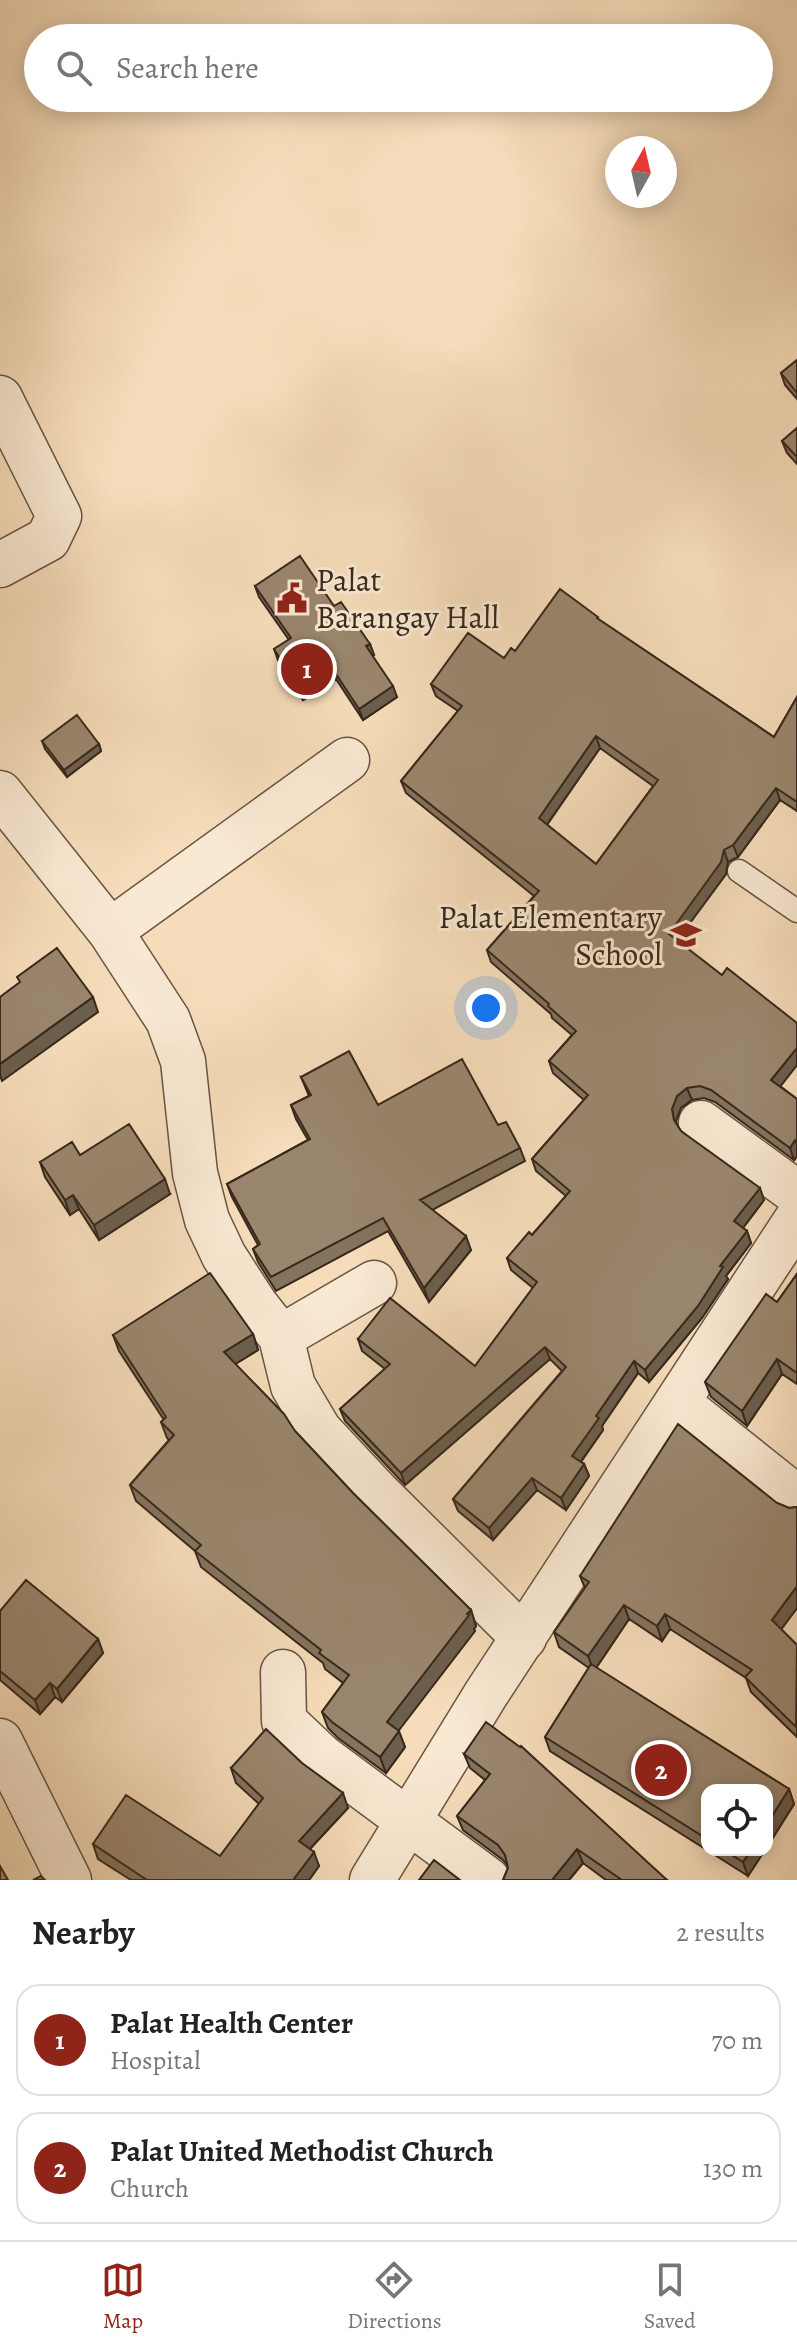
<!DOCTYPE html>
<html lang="en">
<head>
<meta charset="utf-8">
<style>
	body { margin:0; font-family:Alegreya,serif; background:#f6f6f6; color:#222 }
	.controls { position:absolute; right:24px; bottom:24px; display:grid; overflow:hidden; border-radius:16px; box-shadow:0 4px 20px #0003 }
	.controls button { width:72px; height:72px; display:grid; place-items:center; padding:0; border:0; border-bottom:2px solid #e0e0e0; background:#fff; color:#222; font:40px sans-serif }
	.compass { position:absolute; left:605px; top:136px; width:72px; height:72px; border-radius:50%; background:#fff; box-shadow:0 4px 20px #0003; rotate:8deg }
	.you { position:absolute; left:486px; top:1008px; width:28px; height:28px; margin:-20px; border:6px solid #fff; border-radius:50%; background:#1a73e8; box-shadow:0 0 0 12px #1a73e833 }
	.badge { display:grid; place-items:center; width:52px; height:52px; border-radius:50%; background:#8f2418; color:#fff; font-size:26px; font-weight:700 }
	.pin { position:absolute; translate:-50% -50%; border:4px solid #fff; box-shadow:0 2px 8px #0006 }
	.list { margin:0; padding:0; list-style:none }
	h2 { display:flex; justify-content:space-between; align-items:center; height:104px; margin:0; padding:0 32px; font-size:34px }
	h2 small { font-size:26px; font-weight:400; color:#767676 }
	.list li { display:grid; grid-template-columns:52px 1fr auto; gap:24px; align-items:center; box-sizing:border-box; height:112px; margin:0 16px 16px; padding:0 16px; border:2px solid #e0e0e0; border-radius:24px }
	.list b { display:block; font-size:30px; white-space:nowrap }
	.list p { margin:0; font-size:26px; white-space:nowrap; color:#767676 }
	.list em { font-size:26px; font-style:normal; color:#767676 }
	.icon { flex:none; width:44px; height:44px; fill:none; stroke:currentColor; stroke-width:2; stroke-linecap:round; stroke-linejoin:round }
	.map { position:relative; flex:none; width:797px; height:1880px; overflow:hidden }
	.search { position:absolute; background:#fff; box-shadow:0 4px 20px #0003; left:24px; right:24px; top:24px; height:88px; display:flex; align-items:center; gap:20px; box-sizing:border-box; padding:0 28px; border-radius:44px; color:#767676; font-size:30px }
	.sheet { height:360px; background:#fff }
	nav { display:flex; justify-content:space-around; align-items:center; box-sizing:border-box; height:112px; border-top:2px solid #e0e0e0; background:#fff; font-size:22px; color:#767676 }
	nav a { display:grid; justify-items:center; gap:4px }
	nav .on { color:#8f2418 }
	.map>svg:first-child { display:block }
</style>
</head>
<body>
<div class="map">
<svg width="797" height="1880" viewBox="0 0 797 1880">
	<rect width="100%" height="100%" fill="#f6dcba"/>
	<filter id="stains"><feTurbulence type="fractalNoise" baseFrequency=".0025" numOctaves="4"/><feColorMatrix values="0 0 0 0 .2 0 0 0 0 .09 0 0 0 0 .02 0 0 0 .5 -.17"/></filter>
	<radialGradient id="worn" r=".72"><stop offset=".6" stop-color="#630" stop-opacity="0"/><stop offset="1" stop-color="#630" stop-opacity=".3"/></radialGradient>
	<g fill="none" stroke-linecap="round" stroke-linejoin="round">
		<g stroke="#675543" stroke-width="25">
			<path id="service" d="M739,871L797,911"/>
		</g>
		<g stroke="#675543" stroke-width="47">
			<path id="minor" d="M0,398L59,516L48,539L0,565
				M0,793L110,931L168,1020L183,1061L195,1173L207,1220L224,1256L255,1304L281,1337L293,1386L319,1430L377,1492L524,1638
				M110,931L347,760
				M701,1123L797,1193
				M281,1337L374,1283
				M678,1403L797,1498
				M283,1672L284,1721L322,1757L488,1880"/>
		</g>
		<g stroke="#675543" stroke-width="47">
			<path id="tertiary" d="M0,1741L69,1880
				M372,1880L486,1694L797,1219"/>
		</g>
		<use href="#service" stroke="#f9e8d2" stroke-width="22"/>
		<use href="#minor" stroke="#f9e8d2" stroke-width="44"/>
		<use href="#tertiary" stroke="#f9e8d2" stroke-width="44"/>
	</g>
	<path fill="#84735f" stroke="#37281b" stroke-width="2" fill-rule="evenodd" d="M797,360V399L785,385L781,373Z
		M797,428V464L787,453L782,441Z
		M255,586L334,606L370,644L374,655L372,656L397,697L363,720L336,679L303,700L278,660L274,649L289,640L259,597Z
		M599,620L774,737L797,697V811L780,800L738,857L728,862L726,874L677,940L780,1086L797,1099V1156L794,1160L715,1102L704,1098L692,1100L681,1108L676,1121L677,1125L681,1131L764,1200L743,1228L747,1231L751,1243L726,1276L728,1279L702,1318L649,1382L638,1373L602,1426L603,1430L581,1462L584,1464L589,1476L566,1510L537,1490L493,1540L458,1511L453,1499L562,1371L550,1359L405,1485L345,1421L340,1409L385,1369L362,1351L358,1339L475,1366L533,1288L511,1270L507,1258L532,1235L566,1196L536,1171L532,1159L584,1100L553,1073L549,1061L572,1035L552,1018L551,1014L491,962L487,950L534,896L406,793L401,781L458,711L436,696L431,684L504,658L515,651ZM600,748L653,786L596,864L547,825Z
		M42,741L99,744L101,751L67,777L45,749Z
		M301,1077L378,1105L498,1125L520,1148L525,1161L432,1210L471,1250L429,1302L388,1231L276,1291L258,1262L253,1249L258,1245L232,1197L227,1184L308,1140L296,1119L291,1105L309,1096Z
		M80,1155L170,1194L99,1240L79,1209L70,1215L45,1177L40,1162Z
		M797,1274V1384L782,1374L747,1426L711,1397L705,1382L777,1302Z
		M253,1334L258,1350L235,1364L295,1431L353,1493L471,1610L476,1626L474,1629L475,1631L398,1730L405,1747L386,1773L338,1738L328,1728L322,1712L343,1683L325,1669L323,1663L201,1567L195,1551L136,1501L130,1485L169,1440L167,1438L161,1422L164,1420L119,1351L113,1335Z
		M777,1503L789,1508L797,1507V1608L781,1629L797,1645V1737L751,1692L746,1678L670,1629L662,1641L629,1619L596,1668L789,1789L794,1804L767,1847V1790H707V1850H765L748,1876L550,1751L545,1737L589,1668L559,1647L554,1632L585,1588L580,1576Z
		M0,1611L98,1639L103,1653L62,1702L55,1697L40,1714L0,1680Z
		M464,1754L667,1880H606L583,1863L569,1880H503L508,1868L507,1865L503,1860L463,1830L457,1816L485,1780L470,1768Z
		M231,1768L348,1808L310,1849L319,1866L309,1880H131L98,1859L93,1844L220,1856L259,1804L236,1783Z"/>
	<path fill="#6c5e4d" stroke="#37281b" stroke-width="2" d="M370,644L374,655L370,657L366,646Z
		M332,668L336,679L303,700L299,689Z
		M393,686L397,697L363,720L359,709Z
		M596,736L600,748L543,830L539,818Z
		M99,744L101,751L67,777L64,770Z
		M776,788L780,800L738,857L733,845Z
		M724,850L728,862L726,874L673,946L669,934Z
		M93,997L98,1012L2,1081L0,1075V1064Z
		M797,1048V1065L776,1092L771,1080Z
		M687,1088L692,1100L681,1108L676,1121L678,1132L674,1120L672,1109L677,1096Z
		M795,1140L797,1145V1156L794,1160L790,1148Z
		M165,1179L170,1194L99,1240L94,1225Z
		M760,1188L764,1200L739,1233L734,1221Z
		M73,1195L79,1209L70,1215L65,1200Z
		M747,1231L751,1243L726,1276L728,1279L702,1318L649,1382L645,1370L720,1266Z
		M466,1236L471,1250L429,1302L424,1288Z
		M253,1334L258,1350L229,1368L224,1352Z
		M545,1347L550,1359L405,1485L401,1473Z
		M777,1359L782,1374L747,1426L742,1411Z
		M634,1361L638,1373L602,1426L603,1430L576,1468L572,1456L596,1416Z
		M584,1464L589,1476L566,1510L561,1498Z
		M532,1478L537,1490L493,1540L489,1528Z
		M797,1586V1608L777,1635L772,1620Z
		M624,1605L629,1619L594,1671L588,1656Z
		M471,1610L476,1626L474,1629L475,1631L393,1738L387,1722Z
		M665,1614L670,1629L662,1641L657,1626Z
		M98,1639L103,1653L62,1702L57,1689Z
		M50,1683L55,1697L40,1714L35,1700Z
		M399,1731L405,1747L386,1773L380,1757Z
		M789,1789L794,1804L767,1847V1824Z
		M343,1793L348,1808L304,1855L299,1841Z
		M577,1849L583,1863L569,1880H552Z
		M751,1850H765L748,1876L743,1862Z
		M314,1852L319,1866L309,1880H293Z"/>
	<path fill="#9a866e" stroke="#37281b" stroke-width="2" fill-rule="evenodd" d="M797,360V393L781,373Z
		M797,428V457L782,441Z
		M300,556L334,606L341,602L370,644L366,646L393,686L359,709L332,668L299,689L274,649L291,638L255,586Z
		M560,589L598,617L597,618L774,737L797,697V802L776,788L733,845L724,850L721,862L669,934L722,975L727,968L797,1023V1048L771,1080L797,1099V1141L795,1140L790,1148L711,1090L700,1086L687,1088L677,1096L672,1109L674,1120L681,1131L760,1188L734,1221L747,1231L720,1266L723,1267L698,1306L645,1370L634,1361L596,1416L599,1418L572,1456L584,1464L561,1498L532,1478L489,1528L453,1499L566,1367L545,1347L401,1473L340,1409L390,1364L358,1339L390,1298L475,1366L537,1282L507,1258L529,1232L532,1235L570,1191L532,1159L588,1095L549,1061L576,1031L548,1006L549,1004L487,950L539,891L401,781L462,706L431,684L468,633L504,658L511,648L515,651ZM596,736L658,780L596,864L539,818Z
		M77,715L99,744L64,770L42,741Z
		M57,948L93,997L0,1064V997L20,982L17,977Z
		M349,1051L378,1105L462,1059L498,1125L506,1122L520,1148L420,1200L466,1236L424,1288L383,1218L271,1277L253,1249L260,1244L227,1184L310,1139L291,1105L311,1095L301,1077Z
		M129,1124L165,1179L94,1225L73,1195L65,1200L40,1162L72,1142L80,1155Z
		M210,1273L253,1334L224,1352L284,1414L295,1431L353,1493L471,1610L467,1614L469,1615L387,1722L399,1731L380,1757L332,1722L322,1712L349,1675L319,1653L321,1650L195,1551L201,1545L130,1485L174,1435L161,1422L166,1417L113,1335Z
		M797,1274V1373L777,1359L742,1411L705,1382L766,1294L777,1302Z
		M678,1424L777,1503L789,1508L797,1507V1586L772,1620L797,1645L796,1727L745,1677L752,1670L665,1614L657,1626L624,1605L588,1656L554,1632L589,1582L580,1576Z
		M26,1580L98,1639L57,1689L50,1683L35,1700L0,1671V1611Z
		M591,1664L789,1789L767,1824V1790H707V1839L545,1737Z
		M486,1722L520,1747L521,1746L667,1880H622L577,1849L552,1880H503L508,1868L505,1855L498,1845L457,1816L490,1774L464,1754Z
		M266,1729L302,1763L343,1793L299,1841L314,1852L293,1880H147L93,1844L126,1795L220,1856L263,1798L231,1768Z
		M724,1850H751L743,1862Z
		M434,1860L460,1880H419Z
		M0,1866L8,1880H0Z
		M41,1876L45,1880H33Z"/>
	<defs>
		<g id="civic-bare" transform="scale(2.4)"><path d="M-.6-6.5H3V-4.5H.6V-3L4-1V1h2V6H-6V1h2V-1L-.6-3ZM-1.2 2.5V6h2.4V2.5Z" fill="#8f2418" stroke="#f9e8d2" stroke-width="2.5" paint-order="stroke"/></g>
		<g id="school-bare" transform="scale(2.4)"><path d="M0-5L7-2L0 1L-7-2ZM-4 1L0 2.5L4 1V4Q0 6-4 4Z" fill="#8f2418" stroke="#f9e8d2" stroke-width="2.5" paint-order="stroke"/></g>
	</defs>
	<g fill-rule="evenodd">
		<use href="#civic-bare" x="292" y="598"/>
		<use href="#school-bare" x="686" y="935"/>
	</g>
	<g text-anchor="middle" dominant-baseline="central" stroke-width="6" stroke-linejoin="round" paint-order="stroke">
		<g font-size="32" fill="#37281b" stroke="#f9e8d2" text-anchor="start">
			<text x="316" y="580">Palat<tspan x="316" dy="37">Barangay Hall</tspan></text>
			<text x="662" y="917" text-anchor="end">Palat Elementary<tspan x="662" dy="37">School</tspan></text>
		</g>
	</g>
	<rect width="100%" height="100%" filter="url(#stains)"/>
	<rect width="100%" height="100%" fill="url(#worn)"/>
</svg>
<div class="controls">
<button><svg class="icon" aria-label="locate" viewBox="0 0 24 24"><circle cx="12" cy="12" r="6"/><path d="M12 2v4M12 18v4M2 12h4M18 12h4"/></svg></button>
</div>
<svg class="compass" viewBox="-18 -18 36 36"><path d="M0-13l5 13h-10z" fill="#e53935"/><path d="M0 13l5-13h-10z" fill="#767676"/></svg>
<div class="you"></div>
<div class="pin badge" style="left:307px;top:669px">1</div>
<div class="pin badge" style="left:661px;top:1770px">2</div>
<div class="search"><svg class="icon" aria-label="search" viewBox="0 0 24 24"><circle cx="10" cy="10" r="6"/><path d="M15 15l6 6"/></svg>Search here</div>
</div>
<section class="sheet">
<h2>Nearby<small>2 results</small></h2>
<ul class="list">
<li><span class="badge">1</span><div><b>Palat Health Center</b><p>Hospital</p></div><em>70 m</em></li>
<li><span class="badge">2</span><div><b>Palat United Methodist Church</b><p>Church</p></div><em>130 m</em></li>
</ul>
</section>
<nav>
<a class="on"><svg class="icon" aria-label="map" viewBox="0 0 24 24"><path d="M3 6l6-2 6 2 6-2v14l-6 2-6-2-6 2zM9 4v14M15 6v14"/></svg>Map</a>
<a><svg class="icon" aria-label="directions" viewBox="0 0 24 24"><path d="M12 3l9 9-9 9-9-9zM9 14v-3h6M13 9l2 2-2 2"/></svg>Directions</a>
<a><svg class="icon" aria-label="saved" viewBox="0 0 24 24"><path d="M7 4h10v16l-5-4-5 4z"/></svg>Saved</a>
</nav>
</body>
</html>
